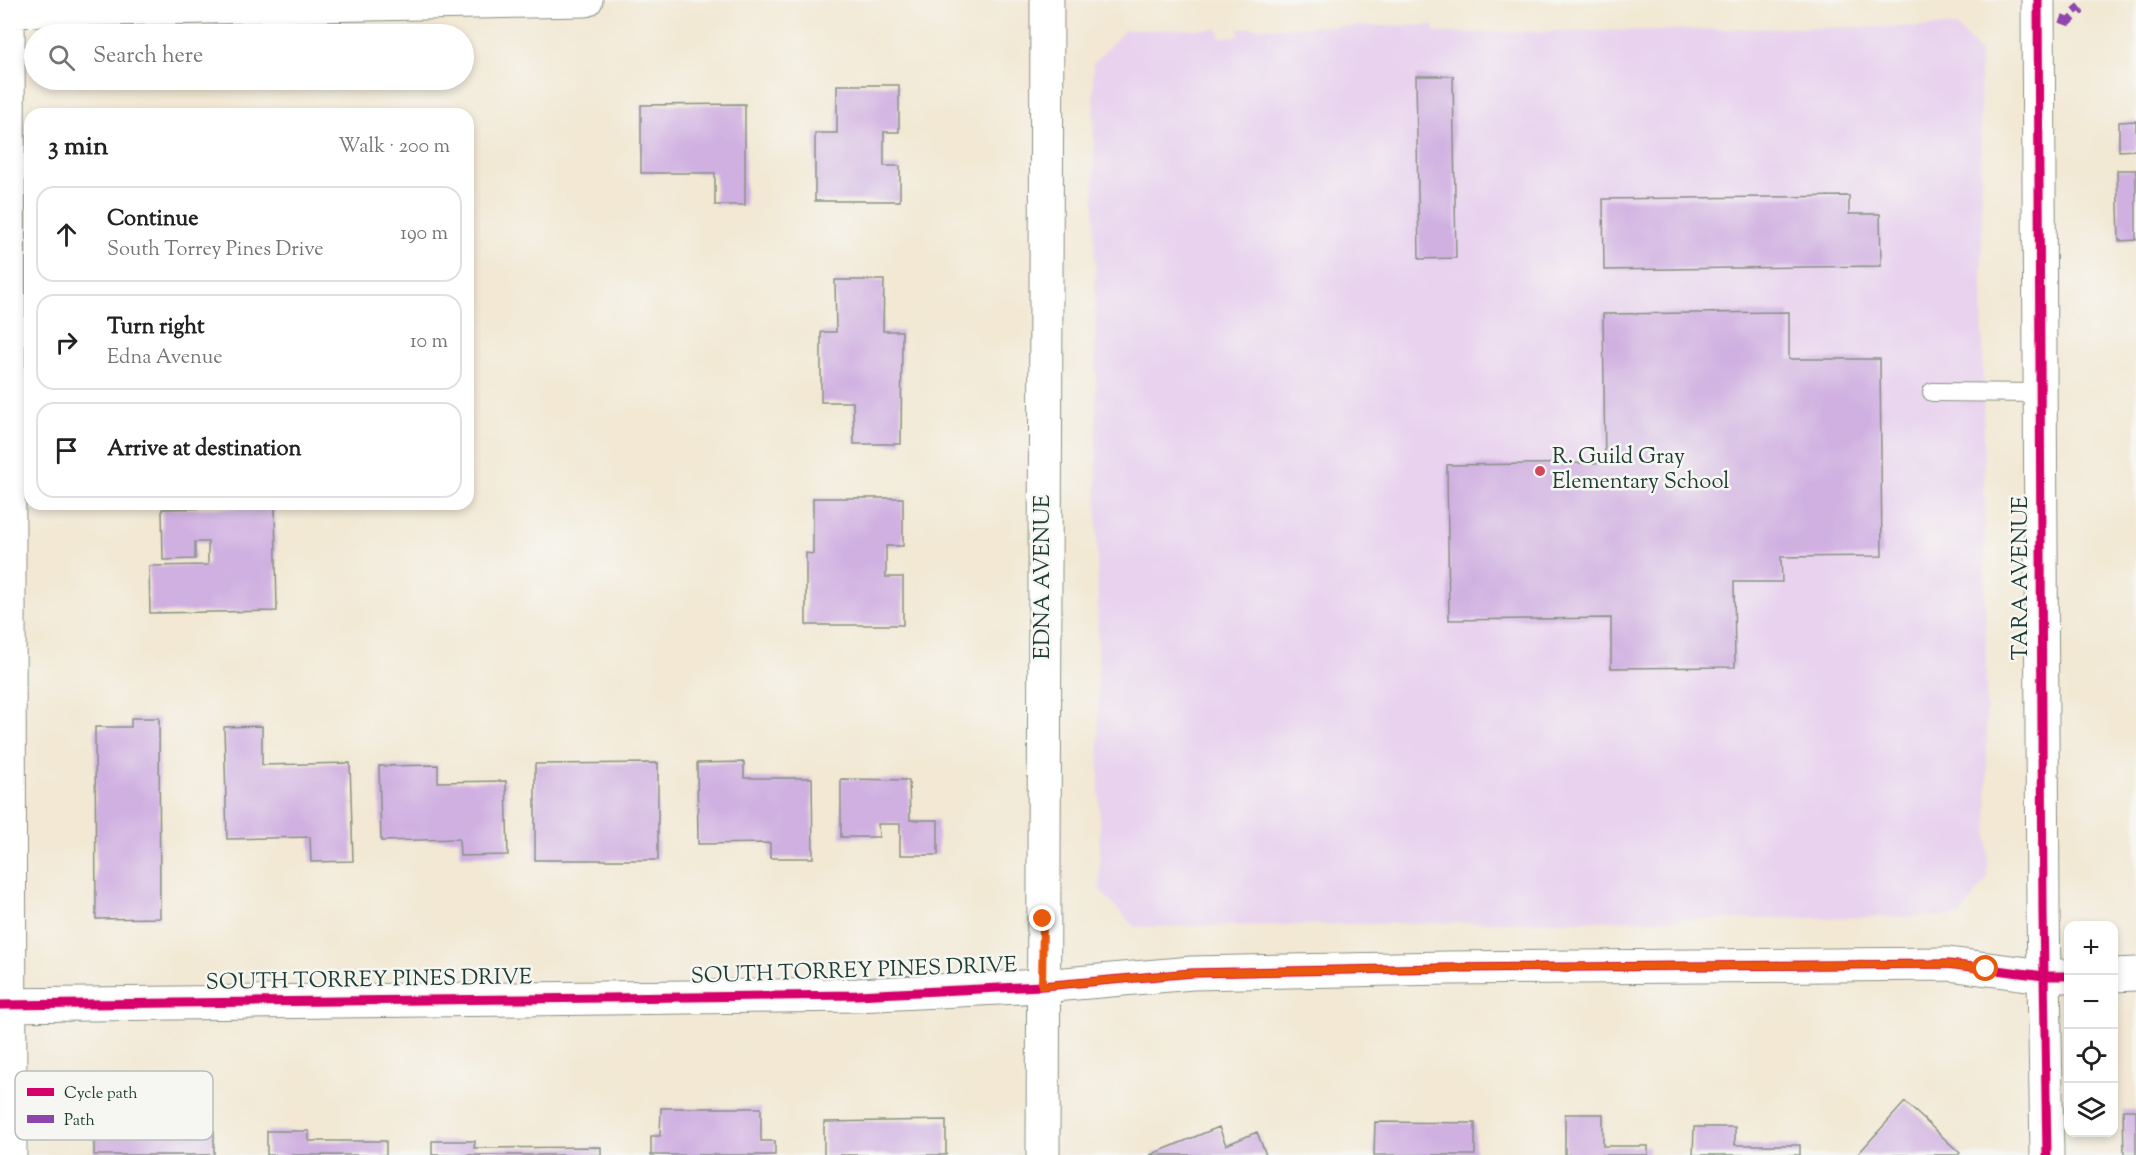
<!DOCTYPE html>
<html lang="en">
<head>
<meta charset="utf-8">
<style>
	body { margin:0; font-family:"Sorts Mill Goudy",serif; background:#f6f6f6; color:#222 }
	.controls { position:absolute; right:18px; bottom:18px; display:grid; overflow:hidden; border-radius:12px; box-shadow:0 3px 9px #0003 }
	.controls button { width:54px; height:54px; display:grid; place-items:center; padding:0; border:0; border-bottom:2px solid #e0e0e0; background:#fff; color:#222; font:30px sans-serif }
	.stop { position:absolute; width:18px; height:18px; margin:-14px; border:4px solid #ea580c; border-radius:50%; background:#fff }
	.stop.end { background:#ea580c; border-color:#fff; box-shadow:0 2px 6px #0008 }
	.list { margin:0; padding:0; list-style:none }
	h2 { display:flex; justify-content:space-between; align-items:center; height:78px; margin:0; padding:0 24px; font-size:26px }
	h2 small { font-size:20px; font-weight:400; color:#767676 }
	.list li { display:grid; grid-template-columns:39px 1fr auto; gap:18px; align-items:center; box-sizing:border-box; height:96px; margin:0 12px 12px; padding:0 12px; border:2px solid #e0e0e0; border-radius:18px }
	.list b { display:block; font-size:22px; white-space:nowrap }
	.list p { margin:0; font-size:20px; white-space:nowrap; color:#767676 }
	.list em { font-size:20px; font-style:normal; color:#767676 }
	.icon { flex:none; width:33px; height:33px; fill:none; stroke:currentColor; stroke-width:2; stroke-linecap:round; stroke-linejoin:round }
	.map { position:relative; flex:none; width:2136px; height:1155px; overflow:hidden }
	.search { position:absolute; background:#fff; box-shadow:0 3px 9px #0003; left:24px; top:24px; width:450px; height:66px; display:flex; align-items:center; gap:15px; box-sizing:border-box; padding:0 21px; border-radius:33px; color:#767676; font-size:22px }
	.panel { position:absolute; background:#fff; box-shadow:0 3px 9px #0003; left:24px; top:108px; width:450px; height:402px; border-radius:18px }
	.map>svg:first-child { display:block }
</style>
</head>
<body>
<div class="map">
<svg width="2136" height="1155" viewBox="0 0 2136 1155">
	<rect width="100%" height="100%" fill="#f6f6f2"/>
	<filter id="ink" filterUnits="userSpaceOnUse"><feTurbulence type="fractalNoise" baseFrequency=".0167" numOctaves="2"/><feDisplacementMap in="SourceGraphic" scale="12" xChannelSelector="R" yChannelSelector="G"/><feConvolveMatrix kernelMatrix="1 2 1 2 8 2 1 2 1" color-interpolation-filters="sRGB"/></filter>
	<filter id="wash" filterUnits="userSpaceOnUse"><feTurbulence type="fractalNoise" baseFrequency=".008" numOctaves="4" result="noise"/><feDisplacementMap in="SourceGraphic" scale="24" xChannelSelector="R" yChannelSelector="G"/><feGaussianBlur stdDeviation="1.35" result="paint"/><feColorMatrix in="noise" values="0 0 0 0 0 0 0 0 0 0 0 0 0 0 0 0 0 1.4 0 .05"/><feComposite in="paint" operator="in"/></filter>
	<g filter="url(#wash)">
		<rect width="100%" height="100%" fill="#f2e8d3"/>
		<path fill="#e8d2ee" d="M1434,25V33L1956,26L1980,52L1988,877L1960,916L1134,927L1100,890L1093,64L1125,30L1219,29L1220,37L1239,36V28Z"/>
		<g id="blocks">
			<path fill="#d0b0e1" d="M1416,76H1453L1456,258L1419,259Z
				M837,85H899V132H884V166H900V201H815V133H837Z
				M745,104V205H715V173H641V105Z
				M250,111V114H212V112Z
				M2136,121V150L2119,151V122Z
				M2117,170H2136V240L2119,241Z
				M1849,196V214H1880L1881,266L1604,270L1603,199Z
				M835,280H884L883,331H902L901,444H854L853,402H821V332H836Z
				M1789,312V359H1880L1882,556L1781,557L1782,582H1734L1735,667L1611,668V618L1449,620L1447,465L1605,463L1603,314Z
				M813,498H903V546H886V577H903V625H806V553L813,554Z
				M275,507L277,611L150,613L149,566L208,565V542H195V559L163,560L162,509Z
				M131,718H159L160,918L96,919L95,727H131Z
				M262,726V765L350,763L353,861L311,862L310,837L227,839L224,727Z
				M744,762V778H812L813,858H770V843L698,844L697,763Z
				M658,763V860H535V764Z
				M438,765V782L506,781L508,855L460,856L459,839L381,841L379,766Z
				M841,779L909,780L910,820H938V855H900V824H878L879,837H841Z
				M1905,1102L1960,1153L1958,1155H1857Z
				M661,1108H761V1141H775V1155H651V1136H660Z
				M2123,1110H2136V1155H2124Z
				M1565,1114H1603V1146H1648V1155H1565Z
				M946,1120V1155H824V1122Z
				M1375,1122L1475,1123V1155H1374Z
				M1219,1127L1226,1145L1257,1132L1266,1155H1150Z
				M1694,1127H1735V1145H1800V1155H1693Z
				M214,1131V1155H94V1134Z
				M267,1131H309V1141H386V1155H267Z
				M432,1141H475L474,1148L601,1147V1155H432Z"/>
		</g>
	</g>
	<g filter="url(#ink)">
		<use href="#blocks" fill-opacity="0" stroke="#889284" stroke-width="1.5"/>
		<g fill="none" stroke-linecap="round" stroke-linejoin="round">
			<g stroke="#889284" stroke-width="20">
				<path id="lane" d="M1932,392L2040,393"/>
			</g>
			<g stroke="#889284" stroke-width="35">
				<path id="street" d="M8,0L10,1155
					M2038,0L2043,912L2047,1155
					M0,11L586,0"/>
			</g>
			<g stroke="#889284" stroke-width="35">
				<path id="secondary" d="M2114,975L2136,974
					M0,1005L857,995L1042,986L1192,973L1448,968L1948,964L2044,976H2068
					M1043,1155L1047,0"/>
			</g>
			<use href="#lane" stroke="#fff" stroke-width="18"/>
			<use href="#street" stroke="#fff" stroke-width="33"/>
			<use href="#secondary" stroke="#fff" stroke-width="33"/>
			<path stroke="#8e44ad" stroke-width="8" stroke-dasharray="15 8" stroke-linecap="butt" d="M2061,19L2069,22L2080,12L2075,6"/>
			<g stroke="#f6f6f2" stroke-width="13">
				<path id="cycleway" d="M2038,0L2043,912L2047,1155
					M0,1005L857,995L1042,986L1192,973L1448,968L1948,964L2044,976H2068"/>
			</g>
			<use href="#cycleway" stroke="#d6006c" stroke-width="9"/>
		</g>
	</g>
	<g fill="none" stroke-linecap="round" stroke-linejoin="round" filter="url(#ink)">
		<path stroke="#ea580c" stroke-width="8" d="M1043,919L1042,986L1192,973L1448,968L1948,964L1986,969"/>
	</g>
	<circle fill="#d1495b" stroke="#f6f6f2" stroke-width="2" cx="1540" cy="471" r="6"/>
	<g text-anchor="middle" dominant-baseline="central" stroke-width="5" stroke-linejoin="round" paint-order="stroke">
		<g font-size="22" fill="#1f3d34" stroke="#f6f6f2" text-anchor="start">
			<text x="1552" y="458">R. Guild Gray<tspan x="1552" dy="25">Elementary School</tspan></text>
		</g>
		<g font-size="22" fill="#1f3d34" stroke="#f6f6f2">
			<text transform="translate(1044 577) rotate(-90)">EDNA AVENUE</text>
			<text transform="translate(2022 578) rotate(-90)">TARA AVENUE</text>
			<text transform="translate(854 972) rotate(-2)">SOUTH TORREY PINES DRIVE</text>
			<text transform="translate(369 981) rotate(-1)">SOUTH TORREY PINES DRIVE</text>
		</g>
	</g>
	<rect x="15" y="1071" width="198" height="69" rx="9" fill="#f6f6f2" stroke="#b6beb9" stroke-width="1.5"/>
	<rect x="27" y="1088" width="27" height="8" fill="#d6006c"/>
	<rect x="27" y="1115" width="27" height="8" fill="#8e44ad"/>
	<g font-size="16" fill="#1f3d34">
		<text x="64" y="1098">Cycle path</text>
		<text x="64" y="1125">Path</text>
	</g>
</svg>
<div class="controls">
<button>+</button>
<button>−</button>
<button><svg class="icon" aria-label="locate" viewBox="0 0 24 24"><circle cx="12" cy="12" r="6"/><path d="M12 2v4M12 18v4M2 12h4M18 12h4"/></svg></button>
<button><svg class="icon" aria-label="layers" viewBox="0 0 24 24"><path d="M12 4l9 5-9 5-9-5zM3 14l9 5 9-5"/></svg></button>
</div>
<div class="stop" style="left:1986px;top:969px"></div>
<div class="stop end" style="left:1043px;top:919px"></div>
<div class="search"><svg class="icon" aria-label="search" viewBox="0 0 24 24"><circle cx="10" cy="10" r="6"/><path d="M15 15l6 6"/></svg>Search here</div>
<section class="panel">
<h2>3 min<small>Walk · 200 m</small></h2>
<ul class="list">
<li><svg class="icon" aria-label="ahead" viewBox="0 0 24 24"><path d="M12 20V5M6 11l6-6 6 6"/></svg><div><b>Continue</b><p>South Torrey Pines Drive</p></div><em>190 m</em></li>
<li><svg class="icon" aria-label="right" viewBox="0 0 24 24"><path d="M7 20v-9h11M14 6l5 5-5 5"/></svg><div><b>Turn right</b><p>Edna Avenue</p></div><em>10 m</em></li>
<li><svg class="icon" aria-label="arrive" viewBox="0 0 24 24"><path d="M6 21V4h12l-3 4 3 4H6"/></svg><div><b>Arrive at destination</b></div></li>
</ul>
</section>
</div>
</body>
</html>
